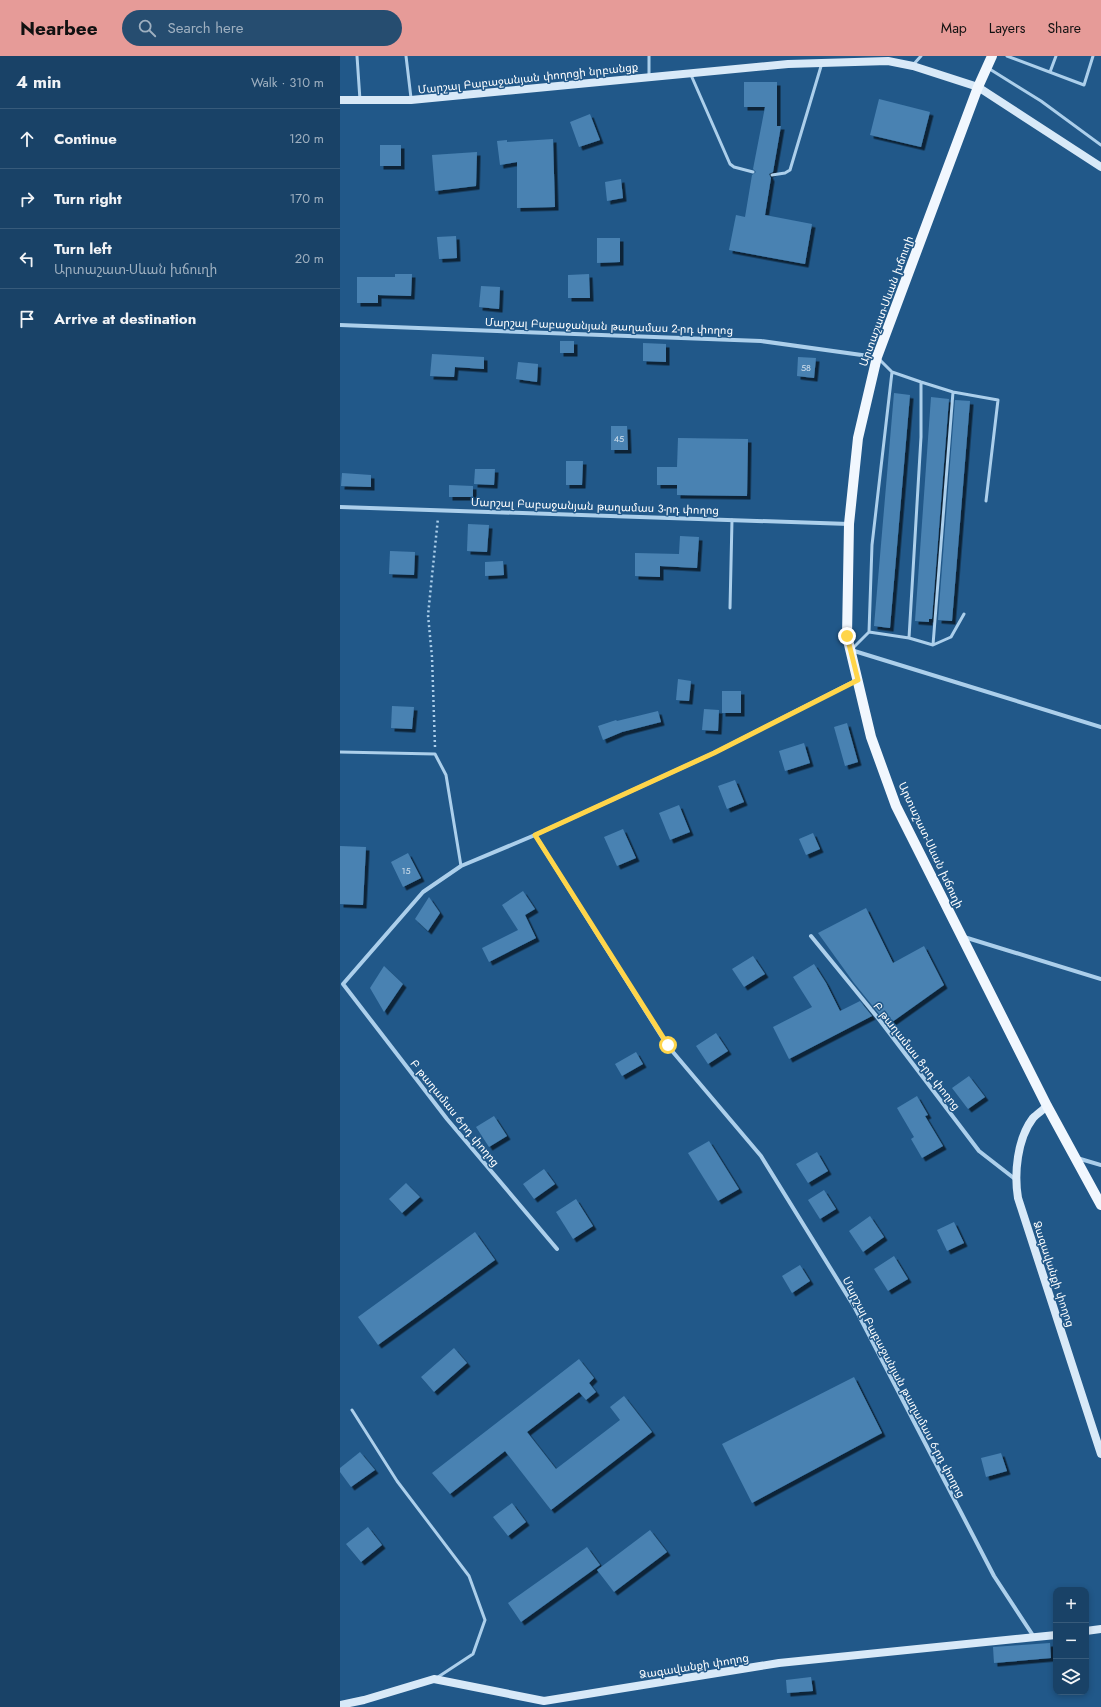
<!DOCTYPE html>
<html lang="en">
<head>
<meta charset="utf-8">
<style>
	body { margin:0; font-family:Jost,"Noto Sans Armenian",sans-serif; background:#264d70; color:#f1f3f6 }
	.controls { position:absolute; right:12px; bottom:12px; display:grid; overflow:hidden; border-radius:8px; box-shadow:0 2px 6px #0003 }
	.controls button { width:36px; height:36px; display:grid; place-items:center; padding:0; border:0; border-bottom:1px solid #375b7b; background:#194267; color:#f1f3f6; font:20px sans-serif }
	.stop { position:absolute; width:12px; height:12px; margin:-9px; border:3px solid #ffd54a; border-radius:50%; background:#fff }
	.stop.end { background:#ffd54a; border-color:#fff; box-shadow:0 1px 4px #0008 }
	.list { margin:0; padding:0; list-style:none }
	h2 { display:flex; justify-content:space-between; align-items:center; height:52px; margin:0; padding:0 16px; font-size:17px }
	h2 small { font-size:13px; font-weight:400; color:#9fb0c0 }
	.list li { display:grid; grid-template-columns:26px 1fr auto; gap:12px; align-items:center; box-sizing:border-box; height:60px; padding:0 16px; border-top:1px solid #375b7b }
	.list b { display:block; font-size:15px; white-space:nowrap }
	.list p { margin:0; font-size:13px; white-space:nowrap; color:#9fb0c0 }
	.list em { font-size:13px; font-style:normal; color:#9fb0c0 }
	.icon { flex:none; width:22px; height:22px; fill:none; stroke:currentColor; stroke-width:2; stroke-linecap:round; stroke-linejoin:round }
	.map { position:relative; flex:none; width:761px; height:1651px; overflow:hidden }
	header { display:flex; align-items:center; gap:24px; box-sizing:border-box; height:56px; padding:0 20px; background:#e69b98; color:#111 }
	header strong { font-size:19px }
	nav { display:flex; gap:22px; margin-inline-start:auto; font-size:14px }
	.search { width:280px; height:36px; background:#264d70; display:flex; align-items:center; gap:10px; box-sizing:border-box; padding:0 14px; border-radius:22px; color:#9fb0c0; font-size:15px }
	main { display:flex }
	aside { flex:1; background:#194267 }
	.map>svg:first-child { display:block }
</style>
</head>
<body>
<header>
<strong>Nearbee</strong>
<div class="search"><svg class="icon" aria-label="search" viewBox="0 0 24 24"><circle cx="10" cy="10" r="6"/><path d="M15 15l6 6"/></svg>Search here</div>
<nav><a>Map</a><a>Layers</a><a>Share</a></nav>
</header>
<main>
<aside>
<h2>4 min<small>Walk · 310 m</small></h2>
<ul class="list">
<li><svg class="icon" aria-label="ahead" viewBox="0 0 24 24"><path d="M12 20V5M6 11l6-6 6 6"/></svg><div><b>Continue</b></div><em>120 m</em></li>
<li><svg class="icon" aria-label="right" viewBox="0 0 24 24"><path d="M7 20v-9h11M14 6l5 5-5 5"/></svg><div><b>Turn right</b></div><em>170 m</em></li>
<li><svg class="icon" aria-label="left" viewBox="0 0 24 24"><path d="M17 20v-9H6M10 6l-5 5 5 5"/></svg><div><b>Turn left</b><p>Արտաշատ-Սևան խճուղի</p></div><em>20 m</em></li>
<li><svg class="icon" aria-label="arrive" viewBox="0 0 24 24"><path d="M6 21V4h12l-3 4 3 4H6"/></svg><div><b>Arrive at destination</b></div></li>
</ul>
</aside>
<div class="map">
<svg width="761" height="1651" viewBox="0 0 761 1651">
	<defs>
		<filter id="shadow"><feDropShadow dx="3.5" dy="3.5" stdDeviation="0" flood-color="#0009"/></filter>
	</defs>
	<rect width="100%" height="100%" fill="#215889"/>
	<path fill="#4982b2" filter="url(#shadow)" d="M404,26H437V70H441L433,116L429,118L431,122L425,159L472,168L465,208L389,194L396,159L405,161L412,119L416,116L413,113L425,51H404Z
		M539,43L590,56L581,91L530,79Z
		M250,58L260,84L239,91L230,66Z
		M213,83L215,151L177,152V106L160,109L157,85L167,84V86Z
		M40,89H61V110H40Z
		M137,96L136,130L95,135L92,99Z
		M281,123L283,142L267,145L265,126Z
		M116,180L117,202L99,203L97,181Z
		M257,182H280V206L257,207Z
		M55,218H72L71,240L38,239V247H17V221H55Z
		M249,218L250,242H228V219Z
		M141,230L160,231L159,253L139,251Z
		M220,285H234V297H220Z
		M303,287L326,288V306L303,305Z
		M92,298L144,301V313L115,311L114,321L90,320Z
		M458,301L476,302L474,322L457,320Z
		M178,306L198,308L197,326L176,323Z
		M554,337L570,339L550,572L534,570Z
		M591,341L609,343L592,563H589V566L575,565Z
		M615,344L630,345L612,565L598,564Z
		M271,370H287L288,394H271Z
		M338,382L408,383L407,440L337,439V429H317V411H337Z
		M226,405H243L242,429H226Z
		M135,413H155L154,429L134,428Z
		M2,417L31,419V431L1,430Z
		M109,429L133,430V441H109Z
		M128,468L149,469L147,496L127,495Z
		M340,480L359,481L357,512L320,510V521L295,520V497L339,498Z
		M50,495L75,496L74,519L49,518Z
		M163,505L164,519L145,520V506Z
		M338,623L351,625L349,645L336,644Z
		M382,635H401V657H382Z
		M52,650L74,651L72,673L51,672Z
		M364,653L379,654L378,675L362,674Z
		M318,655L321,666L282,676L263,684L258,670L276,664L277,665Z
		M507,667L518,706L505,710L494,671Z
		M464,687L470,707L445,715L439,695Z
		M395,724L404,746L387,753L378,730Z
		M339,749L350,776L330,784L319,757Z
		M283,773L296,802L277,810L264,781Z
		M473,777L480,793L466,799L459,783Z
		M0,790L26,791L23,849L0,848Z
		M68,797L81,822L63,831L51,806Z
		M183,835L195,853L185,859L196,882L149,906L142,892L178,874L162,849Z
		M89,841L100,857L88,875L75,863Z
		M526,852L553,907L584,890L604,929L548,969L514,927L478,877Z
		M413,900L425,918L404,931L392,913Z
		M474,908L486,927L500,955L520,945L532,960L449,1003L433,971L472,951L453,921Z
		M44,910L63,928L44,956L30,932Z
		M376,977L388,995L368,1008L356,990Z
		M296,996L303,1008L282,1020L275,1008Z
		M629,1020L645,1041L628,1053L612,1032Z
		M577,1040L588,1059L585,1060L603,1090L582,1102L571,1083L574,1081L557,1052Z
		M154,1060L167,1080L149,1091L136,1071Z
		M369,1085L399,1133L378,1145L348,1097Z
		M477,1096L488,1115L468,1127L456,1108Z
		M204,1113L215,1128L194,1143L183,1128Z
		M66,1127L80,1141L62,1157L49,1143Z
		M484,1134L496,1153L480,1163L468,1144Z
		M236,1143L253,1170L233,1183L216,1156Z
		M530,1160L544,1181L523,1196L509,1175Z
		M614,1166L624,1187L607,1195L597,1174Z
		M135,1176L155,1204L38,1289L18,1261Z
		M554,1200L568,1223L548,1235L534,1213Z
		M460,1209L470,1225L452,1237L442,1220Z
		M114,1292L127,1307L94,1336L81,1321Z
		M239,1303L254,1322L249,1327L256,1336L246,1344L239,1336L187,1376L216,1413L280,1364L270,1351L284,1340L312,1376L211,1454L165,1395L110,1438L92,1417Z
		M514,1321L542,1377L412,1447L382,1388Z
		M20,1396L35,1414L11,1431L0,1416V1412Z
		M661,1397L667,1415L646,1421L641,1402Z
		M172,1447L186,1466L168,1480L153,1461Z
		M28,1471L42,1489L21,1506L6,1488Z
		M310,1474L327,1496L274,1536L257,1514Z
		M247,1491L260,1509L181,1566L168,1547Z
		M710,1587L711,1602L654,1607L653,1591Z
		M471,1621L473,1635L447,1637L446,1624Z"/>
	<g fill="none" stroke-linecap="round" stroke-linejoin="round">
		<path stroke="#accfeb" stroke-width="2.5" stroke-dasharray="2 3" stroke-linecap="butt" d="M95,691L92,601L88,559L98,462"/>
		<path stroke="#accfeb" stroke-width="3" d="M17,0L20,44
			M66,0L71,42
			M309,0V20
			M667,0L744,29L753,0
			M573,9L581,0
			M648,12L701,45L761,89
			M710,16L716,0
			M351,19L390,108L394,111L413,116
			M432,119L445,117L450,114L482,7
			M539,303L552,316L581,326L613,336L658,344L646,445
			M390,552L392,464
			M529,576L532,489L552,316
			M569,582L581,381V326
			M593,589L613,336
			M512,593L529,576L569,582L593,589L611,581L624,558
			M0,696L95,698L106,719L121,810
			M12,1354L57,1425L129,1520L145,1564L133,1598L98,1621"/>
		<path stroke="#accfeb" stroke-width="4" d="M0,269L421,285L536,301
			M0,451L509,468
			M511,594L761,671
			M195,779L327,989L421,1100L515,1252L654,1520L694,1581
			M471,880L538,962L639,1095L675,1123
			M624,881L761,923
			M737,1102L761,1109
			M217,1193L107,1063L3,928L83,836L121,810L195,779L374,697L517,624"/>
		<path stroke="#d8e9f8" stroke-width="8" d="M0,44H71L448,8L548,5L573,10L638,31L761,111
			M707,1050C703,1054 697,1058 693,1062C677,1083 674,1118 678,1142L761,1398
			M746,1575L761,1573
			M0,1649L24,1644L94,1623L204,1645L439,1607L716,1579"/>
		<path stroke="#f1f7fe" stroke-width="10" d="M652,0L638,31L537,301L518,382L509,468L507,580L531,681L556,750L707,1050L761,1149"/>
	</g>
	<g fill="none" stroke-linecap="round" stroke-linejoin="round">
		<path stroke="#ffd54a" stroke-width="5" d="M328,989L195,779L374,697L518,624L507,580"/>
	</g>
	<g text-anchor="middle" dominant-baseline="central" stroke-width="3" stroke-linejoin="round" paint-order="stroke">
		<g font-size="9" fill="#d2e0ec">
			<text x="466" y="311">58</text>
			<text x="279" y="382">45</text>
			<text x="66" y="814">15</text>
		</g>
		<g font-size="11" fill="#fff" stroke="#215889">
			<text transform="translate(188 22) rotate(-6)">Մարշալ Բաբաջանյան փողոցի նրբանցք</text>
			<text transform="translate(546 245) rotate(-70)">Արտաշատ-Սևան խճուղի</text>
			<text transform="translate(269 270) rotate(2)">Մարշալ Բաբաջանյան թաղամաս 2-րդ փողոց</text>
			<text transform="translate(255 450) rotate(2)">Մարշալ Բաբաջանյան թաղամաս 3-րդ փողոց</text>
			<text transform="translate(591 789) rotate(65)">Արտաշատ-Սևան խճուղի</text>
			<text transform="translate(577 1000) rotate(52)">Բ թաղամաս 8-րդ փողոց</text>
			<text transform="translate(115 1057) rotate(51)">Բ թաղամաս 6-րդ փողոց</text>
			<text transform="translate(714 1218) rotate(72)">Ձագավանքի փողոց</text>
			<text transform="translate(564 1331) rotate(62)">Մարշալ Բաբաջանյան թաղամաս 6-րդ փողոց</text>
			<text transform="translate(354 1610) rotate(-9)">Ձագավանքի փողոց</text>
		</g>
	</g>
</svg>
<div class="controls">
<button>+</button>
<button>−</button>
<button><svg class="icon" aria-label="layers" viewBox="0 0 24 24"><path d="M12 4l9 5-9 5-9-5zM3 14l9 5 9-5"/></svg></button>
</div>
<div class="stop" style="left:328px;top:989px"></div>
<div class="stop end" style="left:507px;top:580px"></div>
</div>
</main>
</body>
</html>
